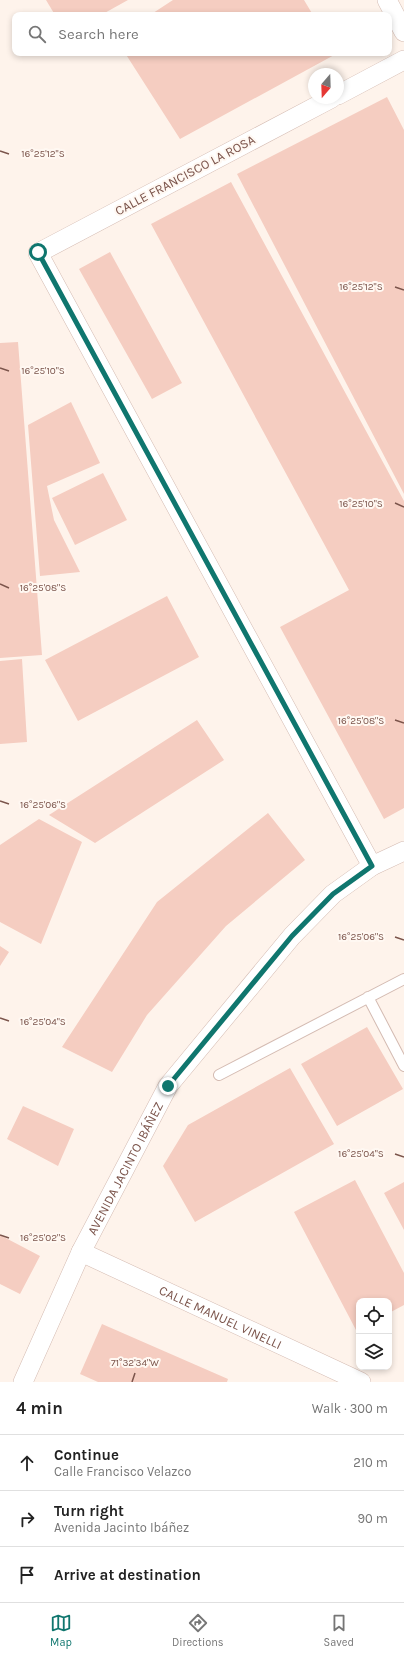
<!DOCTYPE html>
<html lang="en">
<head>
<meta charset="utf-8">
<style>
	body { margin:0; font-family:Karla,sans-serif; background:#f2f2f2; color:#222 }
	.controls { position:absolute; right:12px; bottom:12px; display:grid; overflow:hidden; border-radius:8px; box-shadow:0 2px 6px #0003 }
	.controls button { width:36px; height:36px; display:grid; place-items:center; padding:0; border:0; border-bottom:1px solid #e0e0e0; background:#fff; color:#222; font:20px sans-serif }
	.compass { position:absolute; left:308px; top:68px; width:36px; height:36px; border-radius:50%; background:#fff; box-shadow:0 2px 6px #0003; rotate:199deg }
	.stop { position:absolute; width:12px; height:12px; margin:-9px; border:3px solid #0f766e; border-radius:50%; background:#fff }
	.stop.end { background:#0f766e; border-color:#fff; box-shadow:0 1px 4px #0008 }
	.list { margin:0; padding:0; list-style:none }
	h2 { display:flex; justify-content:space-between; align-items:center; height:52px; margin:0; padding:0 16px; font-size:17px }
	h2 small { font-size:13px; font-weight:400; color:#767676 }
	.list li { display:grid; grid-template-columns:26px 1fr auto; gap:12px; align-items:center; box-sizing:border-box; height:56px; padding:0 16px; border-top:1px solid #e0e0e0 }
	.list b { display:block; font-size:15px; white-space:nowrap }
	.list p { margin:0; font-size:13px; white-space:nowrap; color:#767676 }
	.list em { font-size:13px; font-style:normal; color:#767676 }
	.icon { flex:none; width:22px; height:22px; fill:none; stroke:currentColor; stroke-width:2; stroke-linecap:round; stroke-linejoin:round }
	.map { position:relative; flex:none; width:404px; height:1382px; overflow:hidden }
	.search { position:absolute; background:#fff; box-shadow:0 2px 6px #0003; left:12px; right:12px; top:12px; height:44px; display:flex; align-items:center; gap:10px; box-sizing:border-box; padding:0 14px; border-radius:8px; color:#767676; font-size:15px }
	.sheet { height:220px; background:#fff }
	nav { display:flex; justify-content:space-around; align-items:center; box-sizing:border-box; height:56px; border-top:1px solid #e0e0e0; background:#fff; font-size:11px; color:#767676 }
	nav a { display:grid; justify-items:center; gap:2px }
	nav .on { color:#0f766e }
	.map>svg:first-child { display:block }
</style>
</head>
<body>
<div class="map">
<svg width="404" height="1382" viewBox="0 0 404 1382">
	<rect width="100%" height="100%" fill="#fef3eb"/>
	<path fill="#f5cdc1" d="M46,0H128L101,15H55Z
		M173,0H304L313,15H150Z
		M125,53H335L336,54L180,139Z
		M387,97L404,130V494L237,174Z
		M231,182L404,501V808L384,819L280,627L349,590L151,224Z
		M110,252L182,383L152,399L79,269Z
		M18,342L42,655L0,658V343Z
		M71,402L100,463L47,486L54,520L80,572L40,576L28,425Z
		M103,473L127,520L75,545L52,498Z
		M167,596L199,657L78,721L45,660Z
		M22,659L27,742L0,744V661Z
		M197,720L224,760L95,843L49,815Z
		M268,813L305,860L226,926L147,1015L112,1072L62,1047L157,902Z
		M39,819L82,842L41,944L0,922V845Z
		M0,946L9,952L0,966Z
		M367,1027L403,1089L337,1126L301,1064Z
		M290,1068L334,1144L195,1222L163,1166L188,1125Z
		M23,1106L74,1129L58,1166L7,1139Z
		M355,1180L404,1273V1305L389,1313V1301H359V1328L356,1330L294,1212Z
		M404,1182V1230L384,1193Z
		M0,1235L40,1256L20,1294L0,1284Z
		M102,1324L228,1379L227,1382H98L80,1374Z"/>
	<g fill="none" stroke-linecap="round" stroke-linejoin="round">
		<g stroke="#d4bbb2" stroke-width="12">
			<path id="lane" d="M368,997L404,1066
				M219,1075L404,979"/>
		</g>
		<g stroke="#d4bbb2" stroke-width="20">
			<g id="street">
				<path d="M387,0L404,32"/>
				<path d="M338,95L404,60"/>
				<path d="M332,98L38,253L372,866"/>
				<path id="s1" d="M81,1252L361,1382"/>
				<path id="s2" d="M23,1382L81,1252L168,1086L292,936L333,894L372,866L404,851"/>
			</g>
		</g>
		<use href="#lane" stroke="#fff" stroke-width="10"/>
		<use href="#street" stroke="#fff" stroke-width="19"/>
	</g>
	<g fill="none" stroke-linecap="round" stroke-linejoin="round">
		<path stroke="#0f766e" stroke-width="5" d="M38,252L372,866L333,894L292,936L168,1086"/>
	</g>
	<path fill="none" stroke="#7b544b" stroke-width="1.5" d="M0,151L9,154M395,287L404,290M0,368L9,371M395,503L404,507M0,584L9,588M395,720L404,723M0,801L9,804M395,937L404,940M0,1018L9,1021M395,1154L404,1157M0,1235L9,1238M132,1382L135,1373"/>
	<g text-anchor="middle" dominant-baseline="central" stroke-width="4" stroke-linejoin="round" paint-order="stroke">
		<g font-size="13" fill="#7b544b" stroke="#fff8f2">
			<text transform="translate(185 175) rotate(-28)">CALLE FRANCISCO LA ROSA</text>
			<text stroke="none"><textPath href="#s2" startOffset="237">AVENIDA JACINTO IBÁÑEZ</textPath></text>
			<text stroke="none"><textPath href="#s1" startOffset="154">CALLE MANUEL VINELLI</textPath></text>
		</g>
	</g>
	<g font-size="10" text-anchor="middle" fill="#7b544b" stroke="#fff8f2" stroke-width="4" stroke-linejoin="round" paint-order="stroke">
		<text x="43" y="157">16°25'12"S</text>
		<text x="361" y="290">16°25'12"S</text>
		<text x="43" y="374">16°25'10"S</text>
		<text x="361" y="507">16°25'10"S</text>
		<text x="43" y="591">16°25'08"S</text>
		<text x="361" y="724">16°25'08"S</text>
		<text x="43" y="808">16°25'06"S</text>
		<text x="361" y="940">16°25'06"S</text>
		<text x="43" y="1025">16°25'04"S</text>
		<text x="361" y="1157">16°25'04"S</text>
		<text x="43" y="1241">16°25'02"S</text>
		<text x="135" y="1366">71°32'34"W</text>
	</g>
</svg>
<div class="controls">
<button><svg class="icon" aria-label="locate" viewBox="0 0 24 24"><circle cx="12" cy="12" r="6"/><path d="M12 2v4M12 18v4M2 12h4M18 12h4"/></svg></button>
<button><svg class="icon" aria-label="layers" viewBox="0 0 24 24"><path d="M12 4l9 5-9 5-9-5zM3 14l9 5 9-5"/></svg></button>
</div>
<svg class="compass" viewBox="-18 -18 36 36"><path d="M0-13l5 13h-10z" fill="#e53935"/><path d="M0 13l5-13h-10z" fill="#767676"/></svg>
<div class="stop" style="left:38px;top:252px"></div>
<div class="stop end" style="left:168px;top:1086px"></div>
<div class="search"><svg class="icon" aria-label="search" viewBox="0 0 24 24"><circle cx="10" cy="10" r="6"/><path d="M15 15l6 6"/></svg>Search here</div>
</div>
<section class="sheet">
<h2>4 min<small>Walk · 300 m</small></h2>
<ul class="list">
<li><svg class="icon" aria-label="ahead" viewBox="0 0 24 24"><path d="M12 20V5M6 11l6-6 6 6"/></svg><div><b>Continue</b><p>Calle Francisco Velazco</p></div><em>210 m</em></li>
<li><svg class="icon" aria-label="right" viewBox="0 0 24 24"><path d="M7 20v-9h11M14 6l5 5-5 5"/></svg><div><b>Turn right</b><p>Avenida Jacinto Ibáñez</p></div><em>90 m</em></li>
<li><svg class="icon" aria-label="arrive" viewBox="0 0 24 24"><path d="M6 21V4h12l-3 4 3 4H6"/></svg><div><b>Arrive at destination</b></div></li>
</ul>
</section>
<nav>
<a class="on"><svg class="icon" aria-label="map" viewBox="0 0 24 24"><path d="M3 6l6-2 6 2 6-2v14l-6 2-6-2-6 2zM9 4v14M15 6v14"/></svg>Map</a>
<a><svg class="icon" aria-label="directions" viewBox="0 0 24 24"><path d="M12 3l9 9-9 9-9-9zM9 14v-3h6M13 9l2 2-2 2"/></svg>Directions</a>
<a><svg class="icon" aria-label="saved" viewBox="0 0 24 24"><path d="M7 4h10v16l-5-4-5 4z"/></svg>Saved</a>
</nav>
</body>
</html>
